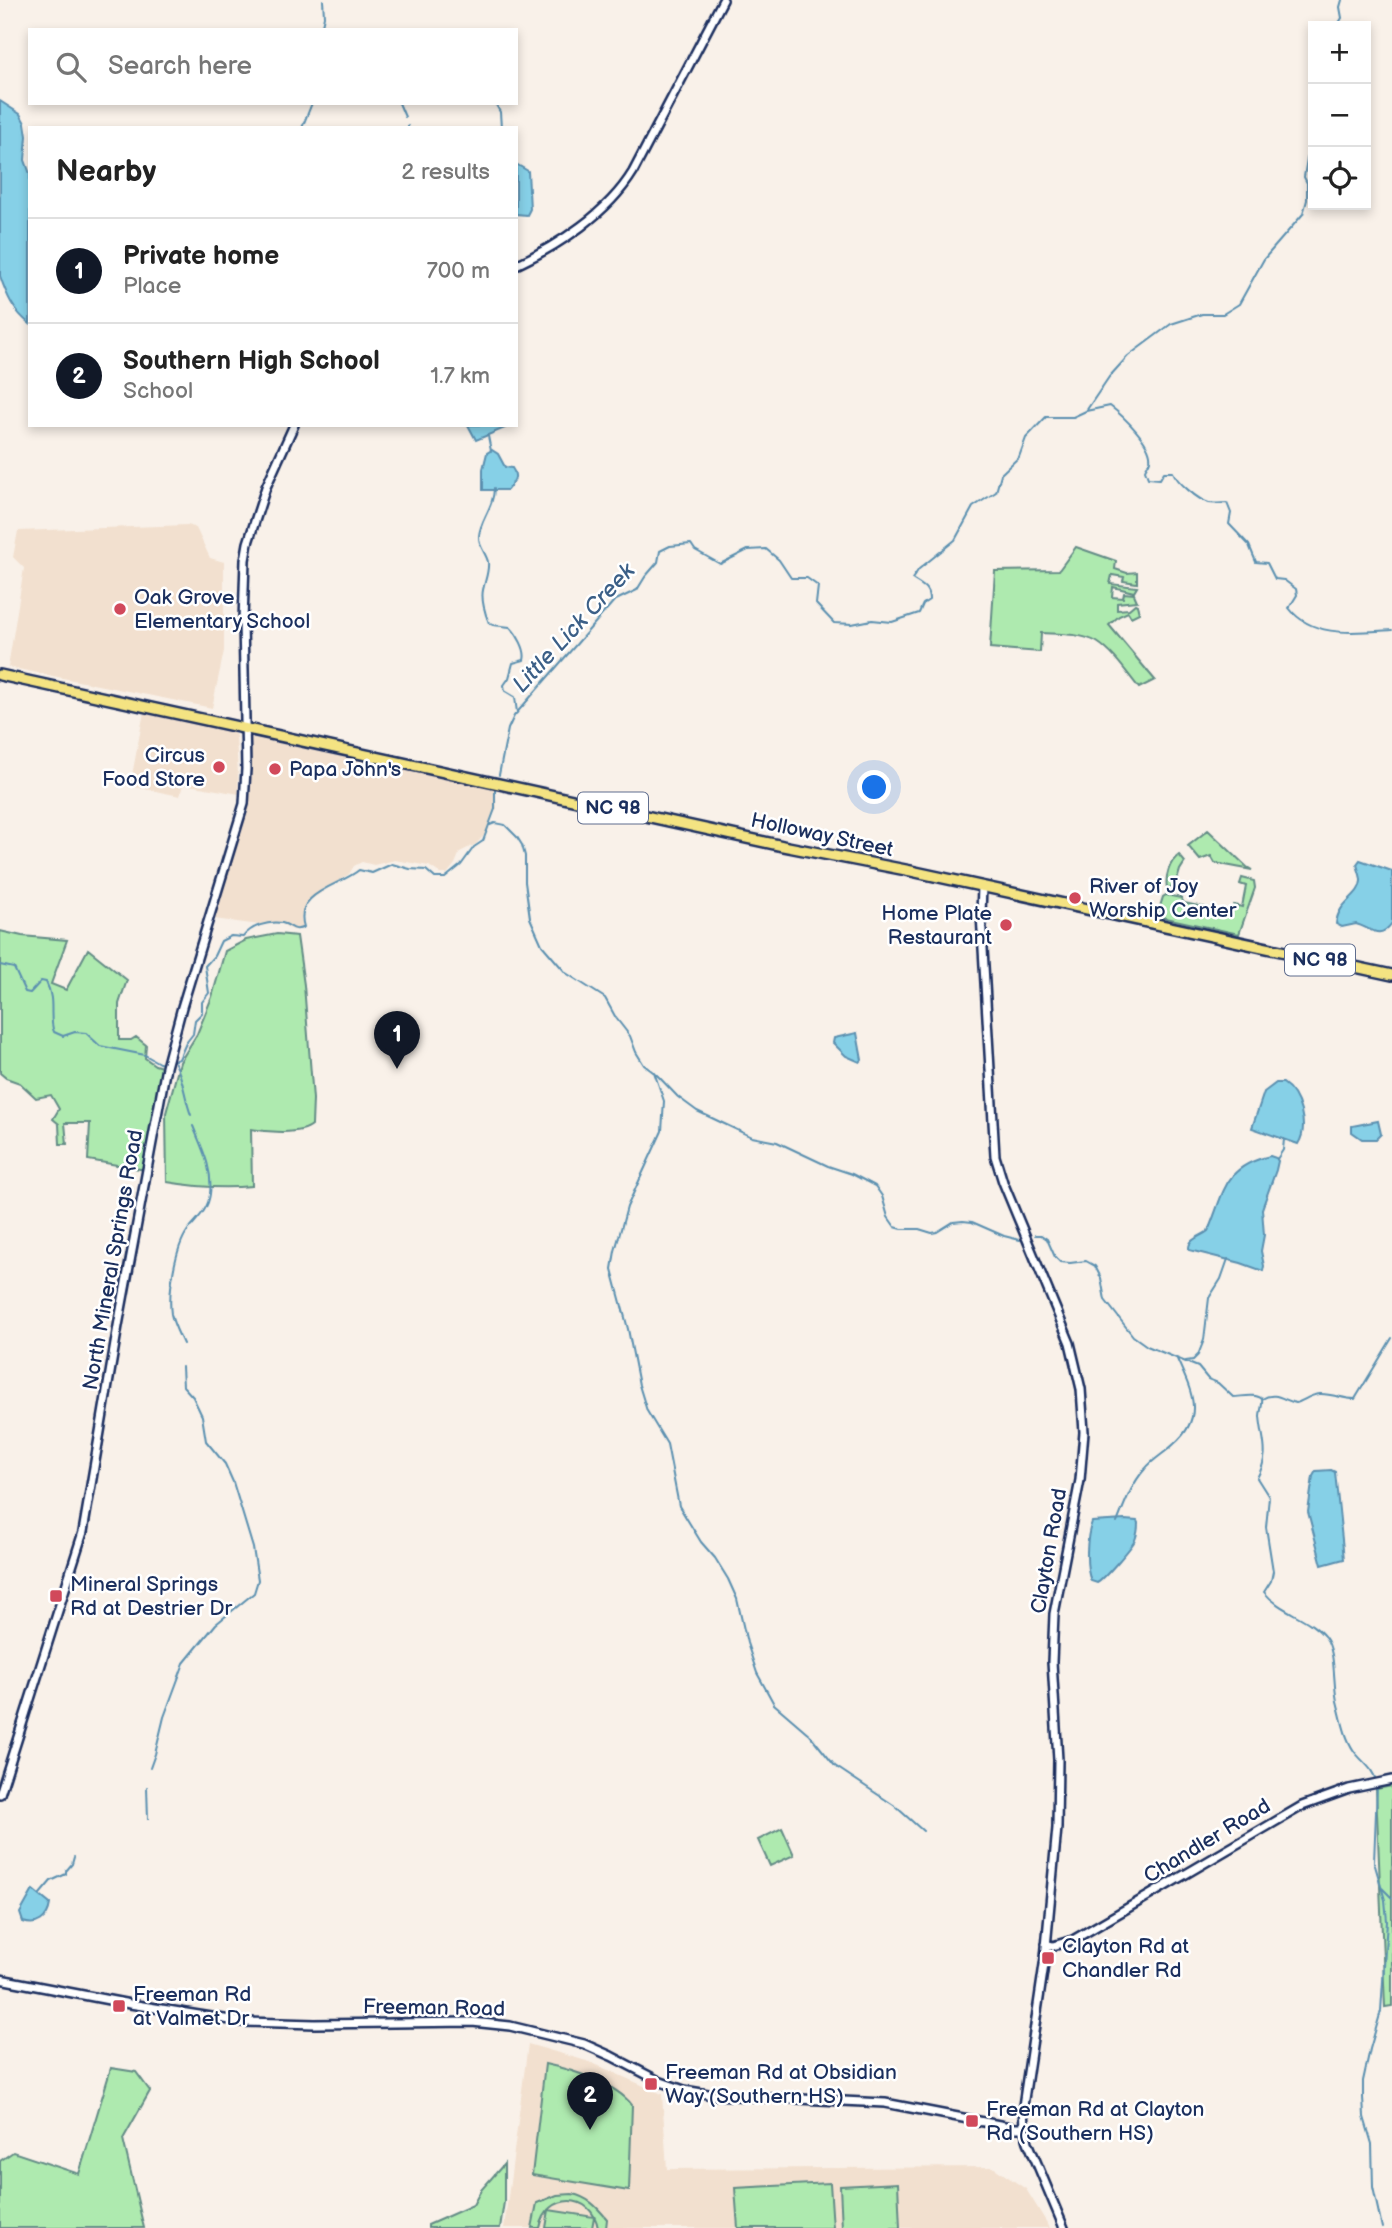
<!DOCTYPE html>
<html lang="en">
<head>
<meta charset="utf-8">
<style>
	body { margin:0; font-family:"Balsamiq Sans",sans-serif; background:#f2f2f2; color:#222 }
	.controls { position:absolute; right:21px; top:21px; display:grid; overflow:hidden; border-radius:0px; box-shadow:0 4px 10px #0003 }
	.controls button { width:63px; height:63px; display:grid; place-items:center; padding:0; border:0; border-bottom:2px solid #e0e0e0; background:#fff; color:#222; font:35px sans-serif }
	.you { position:absolute; left:875px; top:788px; width:24px; height:24px; margin:-18px; border:5px solid #fff; border-radius:50%; background:#1a73e8; box-shadow:0 0 0 10px #1a73e833 }
	.badge { display:grid; place-items:center; width:46px; height:46px; border-radius:50%; background:#111827; color:#fff; font-size:23px; font-weight:700 }
	.pin { position:absolute; translate:-50% -58px; filter:drop-shadow(0 2px 4px #0008) }
	.pin::after { content:''; position:absolute; top:37px; width:24px; height:21px; background:inherit; clip-path:polygon(0 0,100% 0,50% 100%) }
	.list { margin:0; padding:0; list-style:none }
	h2 { display:flex; justify-content:space-between; align-items:center; height:91px; margin:0; padding:0 28px; font-size:30px }
	h2 small { font-size:23px; font-weight:400; color:#767676 }
	.list li { display:grid; grid-template-columns:46px 1fr auto; gap:21px; align-items:center; box-sizing:border-box; height:105px; padding:0 28px; border-top:2px solid #e0e0e0 }
	.list b { display:block; font-size:26px; white-space:nowrap }
	.list p { margin:0; font-size:23px; white-space:nowrap; color:#767676 }
	.list em { font-size:23px; font-style:normal; color:#767676 }
	.icon { flex:none; width:38px; height:38px; fill:none; stroke:currentColor; stroke-width:2; stroke-linecap:round; stroke-linejoin:round }
	.map { position:relative; flex:none; width:1392px; height:2228px; overflow:hidden }
	.search { position:absolute; background:#fff; box-shadow:0 4px 10px #0003; left:28px; top:28px; width:490px; height:77px; display:flex; align-items:center; gap:18px; box-sizing:border-box; padding:0 24px; border-radius:0px; color:#767676; font-size:26px }
	.panel { position:absolute; background:#fff; box-shadow:0 4px 10px #0003; left:28px; top:126px; width:490px; height:301px; border-radius:0px }
	.map>svg:first-child { display:block }
</style>
</head>
<body>
<div class="map">
<svg width="1392" height="2228" viewBox="0 0 1392 2228">
	<rect width="100%" height="100%" fill="#f9f1e9"/>
	<filter id="ink" filterUnits="userSpaceOnUse"><feTurbulence type="fractalNoise" baseFrequency=".0143" numOctaves="2"/><feDisplacementMap in="SourceGraphic" scale="14" xChannelSelector="R" yChannelSelector="G"/><feConvolveMatrix kernelMatrix="1 2 1 2 8 2 1 2 1" color-interpolation-filters="sRGB"/></filter>
	<g filter="url(#ink)">
		<path fill="#f2e0cf" d="M188,525L196,528L210,558L224,562V651L212,708L8,667L24,568L13,557L18,531Z
			M144,712L233,732L236,736L239,794L183,784L180,796L130,786Z
			M250,737L495,789L497,808L490,821L489,830L476,844L460,852L455,864L447,874H441L429,866L395,860L374,865L362,862L354,866L349,874L310,900L302,913L301,919L304,927L301,929L293,930L280,923L260,925L214,919L234,854L248,801Z
			M528,2044L590,2062L662,2094L667,2169L993,2167L1026,2189L1050,2228H504Z"/>
		<path fill="#aeeaaf" stroke="#648c86" stroke-width="2" d="M1076,547L1116,561L1115,569L1127,573L1137,572V583L1123,581L1124,577L1112,575L1110,584L1137,587L1134,592L1113,587L1112,597L1123,598L1124,593L1134,594L1137,601L1117,603V610L1129,609L1135,604L1137,605L1139,613L1131,617L1128,612L1119,616L1109,625L1155,680L1139,688C1126,672 1114,653 1097,642C1081,633 1059,634 1041,633L1040,652L990,648L995,571L1059,570Z
			M1208,830L1247,867L1252,870L1215,863L1211,856L1200,860L1188,846Z
			M1179,855L1185,862L1180,870L1175,887L1167,888C1165,877 1169,862 1179,855Z
			M1242,878L1254,881L1255,888L1239,934L1157,916L1163,897L1166,895L1181,898L1184,903L1232,913L1234,905L1242,907L1246,886L1240,884Z
			M0,931L22,936L67,940L51,984L66,990L88,949L127,980L119,1004V1040H131L136,1037L146,1045L145,1058L155,1065L165,1068L146,1170L88,1160L90,1123H65L67,1144H60L59,1124L53,1119L59,1109L51,1095L36,1098L20,1083L6,1078L0,1073Z
			M277,934L297,936L304,985L313,1099L312,1125C301,1135 266,1132 251,1129L252,1186C222,1189 196,1187 167,1182L166,1113L180,1062L197,1034L212,997L225,951L246,940Z
			M1392,1786V2006L1385,2007L1376,1789Z
			M782,1828L794,1855L770,1866L758,1840Z
			M545,2064C573,2070 615,2083 632,2105L629,2191L532,2175Z
			M111,2068L136,2072L150,2091L123,2139L144,2228H0V2161L13,2152L79,2174Z
			M504,2164V2202L500,2228H428V2225L473,2205L481,2190Z
			M830,2183L833,2228H738L735,2188Z
			M898,2183L900,2228H842L840,2186Z
			M572,2194C588,2197 597,2207 607,2219L606,2228H598C592,2192 547,2192 540,2228H532L537,2203L557,2195Z
			M549,2210L594,2217L592,2228H546Z"/>
		<path fill="#86d0e7" stroke="#5b90b0" stroke-width="2" d="M0,101L20,114L25,123L27,136L25,160L30,174V324C13,311 7,296 0,276Z
			M516,164L528,171L530,209L527,215L516,214Z
			M468,425H504L505,428L476,440Z
			M492,450L498,454L505,467L512,468C519,477 513,483 507,490H483V469L487,453Z
			M1360,860L1392,871V923C1379,941 1371,928 1356,924L1342,927L1336,924C1338,901 1360,897 1361,881C1361,875 1358,870 1357,864Z
			M857,1033L862,1060L860,1062L846,1056L833,1043L834,1038Z
			M1276,1083H1283C1300,1094 1309,1127 1298,1144L1252,1128L1264,1092Z
			M1378,1121L1381,1134L1376,1139H1362L1352,1132V1126Z
			M1270,1156L1276,1158L1278,1161L1276,1170L1262,1209L1264,1235L1261,1251L1264,1266L1263,1271L1241,1263L1189,1250C1188,1238 1201,1237 1208,1231C1225,1191 1223,1167 1270,1156Z
			M1331,1470L1335,1472L1344,1559L1322,1565L1308,1512L1313,1476L1316,1471Z
			M1125,1520L1137,1521L1138,1523C1138,1529 1137,1535 1135,1540C1133,1546 1102,1581 1097,1583L1091,1581C1085,1567 1086,1537 1092,1522Z
			M33,1890L50,1904C48,1919 37,1927 23,1922L20,1913Z"/>
		<g fill="none" stroke-linecap="round" stroke-linejoin="round">
			<path stroke="#5b90b0" stroke-width="2" d="M1337,26L1342,18L1340,7L1342,0
				M321,30L324,16L323,0
				M399,103L405,117
				M495,103L500,112L501,128
				M302,128L312,103
				M408,128V126
				M1086,411L1110,406C1122,415 1153,444 1150,460C1149,464 1146,467 1145,470L1148,478L1160,479L1164,472H1173C1177,482 1198,500 1209,503C1214,504 1222,503 1227,503L1231,513L1229,524L1249,545L1256,562L1267,563L1275,579L1284,580L1296,589L1297,595L1289,608C1313,639 1357,632 1392,630
				M488,436L491,451
				M494,488C494,507 480,520 479,536C478,546 486,553 488,562C489,572 485,580 483,590C481,599 485,614 489,623L493,625L510,627C517,634 527,650 524,660L513,663L509,678L504,685L505,691L515,697L517,713
				M499,775L508,729L514,716L614,601L637,590L645,577L658,562L660,551L670,546L691,544L695,550L720,564L748,550L766,549L779,560L791,578H807L818,586L816,604L834,623L852,624L872,620L892,622L919,613L923,604L929,600C929,587 922,586 912,579L919,569L955,540L973,507L996,492L1001,474L1019,457L1026,438L1046,417H1073L1086,411L1109,377L1128,356L1171,324L1202,314H1223L1239,304L1264,259L1303,214L1307,200V183L1304,177L1310,141L1309,130L1313,125
				M490,825L495,823L505,825L517,837L522,845L525,856V882L530,918L542,945L566,973L605,998L616,1018L630,1036L636,1052L644,1065L657,1075L678,1097L697,1111L752,1137L777,1142L828,1166L852,1174L875,1186L882,1196L888,1217L895,1227L902,1229H919L932,1233L937,1232L953,1222L963,1221L972,1222L1004,1236L1020,1240
				M0,965L14,968L25,992L30,993L41,981L46,982C56,1001 48,1017 54,1032L63,1036L75,1032L86,1033L100,1046L145,1055L159,1063L164,1064
				M169,1062L179,1059L186,1043L193,1034L195,1020L202,1013V1002L209,993L205,966L214,956L221,941L231,936L243,937C251,926 268,921 282,923C292,925 293,933 304,927C293,892 340,886 359,870L372,873L392,864L410,869L426,870L435,878H445L461,865L474,847L483,841L495,809V790
				M175,1063C184,1080 184,1097 191,1115
				M654,1072L664,1101L662,1131L627,1207L615,1251L612,1269L628,1329L639,1385L647,1411L667,1444L679,1506L701,1542L715,1558L728,1579L737,1599L747,1643L757,1673L774,1704L810,1735L835,1766L895,1806L923,1831
				M1277,1159L1283,1150L1284,1139
				M1035,1235H1041L1047,1239L1055,1257L1060,1262L1070,1263L1086,1261L1095,1266L1101,1278L1105,1300L1133,1336L1147,1346L1198,1367L1208,1379L1218,1383L1233,1397C1242,1397 1255,1393 1262,1399C1275,1391 1283,1400 1296,1403C1303,1401 1310,1395 1319,1394C1331,1393 1343,1399 1355,1399L1392,1338
				M183,1344C179,1335 173,1324 171,1314C168,1292 175,1248 188,1230C198,1218 208,1210 210,1194C213,1169 202,1148 193,1126
				M1186,1361L1193,1360L1198,1355L1204,1340L1209,1298L1221,1279L1228,1259
				M1262,1399C1263,1405 1260,1411 1260,1416C1262,1442 1271,1452 1257,1478L1269,1497L1266,1527L1273,1571L1271,1581L1264,1592C1280,1612 1309,1617 1325,1637C1337,1652 1332,1686 1338,1705C1342,1721 1345,1738 1354,1751C1362,1762 1373,1768 1376,1781
				M1117,1523C1124,1505 1132,1483 1145,1469C1153,1459 1165,1453 1174,1444C1206,1416 1191,1391 1177,1359
				M150,1768L155,1754L164,1717L184,1663L216,1624L254,1593L258,1580L253,1548L233,1482L225,1464L206,1441L202,1416L193,1397L183,1386L182,1367
				M147,1787L148,1819
				M1377,1787L1374,1862L1385,1900L1387,1921L1381,2011L1370,2049L1363,2081V2097L1364,2117L1372,2144L1373,2187L1382,2228
				M1382,1888L1392,1898
				M40,1894L51,1881L66,1874V1871L72,1864L74,1857"/>
			<g stroke="#1b2f5e" stroke-width="12">
				<path id="secondary" d="M516,265C559,245 608,213 633,172L723,0
					M982,887L981,914L995,1156L1003,1182L1070,1343L1081,1389L1084,1432L1080,1480L1054,1614L1052,1662L1058,1760L1057,1828L1045,1958L1023,2106L1024,2128L1028,2142L1064,2228
					M0,1794L83,1532L118,1326L166,1067L182,1007L244,804L246,769L243,621L245,560L248,543L266,487L294,425
					M1046,1944L1053,1946L1073,1940L1302,1806L1349,1789L1392,1780
					M0,1979L130,2004L243,2022L315,2024L472,2022L510,2026L584,2044L611,2056L661,2082L684,2090L714,2095L885,2103L1015,2128H1024"/>
			</g>
			<g stroke="#1b2f5e" stroke-width="14">
				<path id="highway" d="M0,675L783,846L911,871L1392,975"/>
			</g>
			<use href="#secondary" stroke="#fff" stroke-width="7"/>
			<use href="#highway" stroke="#f4e382" stroke-width="9"/>
		</g>
	</g>
	<g fill="#d1495b" stroke="#fff" stroke-width="2.5">
		<circle cx="120" cy="609" r="7"/>
		<circle cx="219" cy="767" r="7"/>
		<circle cx="275" cy="769" r="7"/>
		<circle cx="1075" cy="898" r="7"/>
		<circle cx="1006" cy="925" r="7"/>
		<rect x="49" y="1589" width="14" height="14" rx="3.5"/>
		<rect x="1041" y="1951" width="14" height="14" rx="3.5"/>
		<rect x="112" y="1999" width="14" height="14" rx="3.5"/>
		<rect x="644" y="2077" width="14" height="14" rx="3.5"/>
		<rect x="965" y="2114" width="14" height="14" rx="3.5"/>
	</g>
	<g text-anchor="middle" dominant-baseline="central" stroke-width="5" stroke-linejoin="round" paint-order="stroke">
		<g fill="#fff" stroke="#5f6d8e" stroke-width="2">
			<rect x="578" y="792.5" width="70" height="31" rx="5"/>
			<rect x="1285" y="944.5" width="70" height="31" rx="5"/>
		</g>
		<g font-size="19" font-weight="bold" fill="#1b2f5e">
			<text x="613" y="808">NC 98</text>
			<text x="1320" y="960">NC 98</text>
		</g>
		<g font-size="21" fill="#1b2f5e" stroke="#fff" text-anchor="start">
			<text x="134" y="597">Oak Grove<tspan x="134" dy="24">Elementary School</tspan></text>
			<text x="205" y="755" text-anchor="end">Circus<tspan x="205" dy="24">Food Store</tspan></text>
			<text x="289" y="769">Papa John's</text>
			<text x="1089" y="886">River of Joy<tspan x="1089" dy="24">Worship Center</tspan></text>
			<text x="992" y="913" text-anchor="end">Home Plate<tspan x="992" dy="24">Restaurant</tspan></text>
			<text x="70" y="1584">Mineral Springs<tspan x="70" dy="24">Rd at Destrier Dr</tspan></text>
			<text x="1062" y="1946">Clayton Rd at<tspan x="1062" dy="24">Chandler Rd</tspan></text>
			<text x="133" y="1994">Freeman Rd<tspan x="133" dy="24">at Valmet Dr</tspan></text>
			<text x="665" y="2072">Freeman Rd at Obsidian<tspan x="665" dy="24">Way (Southern HS)</tspan></text>
			<text x="986" y="2109">Freeman Rd at Clayton<tspan x="986" dy="24">Rd (Southern HS)</tspan></text>
		</g>
		<g font-size="21" fill="#1b2f5e" stroke="#fff">
			<text transform="translate(822 835) rotate(12)">Holloway Street</text>
			<text transform="translate(113 1260) rotate(-80)">North Mineral Springs Road</text>
			<text transform="translate(1049 1551) rotate(-80)">Clayton Road</text>
			<text transform="translate(1207 1841) rotate(-31)">Chandler Road</text>
			<text transform="translate(434 2008) rotate(1)">Freeman Road</text>
		</g>
		<g font-size="23" font-style="italic" fill="#3b5f87" stroke="#fff">
			<text transform="translate(574 628) rotate(-47)">Little Lick Creek</text>
		</g>
	</g>
</svg>
<div class="controls">
<button>+</button>
<button>−</button>
<button><svg class="icon" aria-label="locate" viewBox="0 0 24 24"><circle cx="12" cy="12" r="6"/><path d="M12 2v4M12 18v4M2 12h4M18 12h4"/></svg></button>
</div>
<div class="you"></div>
<div class="pin badge" style="left:397px;top:1069px">1</div>
<div class="pin badge" style="left:590px;top:2130px">2</div>
<div class="search"><svg class="icon" aria-label="search" viewBox="0 0 24 24"><circle cx="10" cy="10" r="6"/><path d="M15 15l6 6"/></svg>Search here</div>
<section class="panel">
<h2>Nearby<small>2 results</small></h2>
<ul class="list">
<li><span class="badge">1</span><div><b>Private home</b><p>Place</p></div><em>700 m</em></li>
<li><span class="badge">2</span><div><b>Southern High School</b><p>School</p></div><em>1.7 km</em></li>
</ul>
</section>
</div>
</body>
</html>
